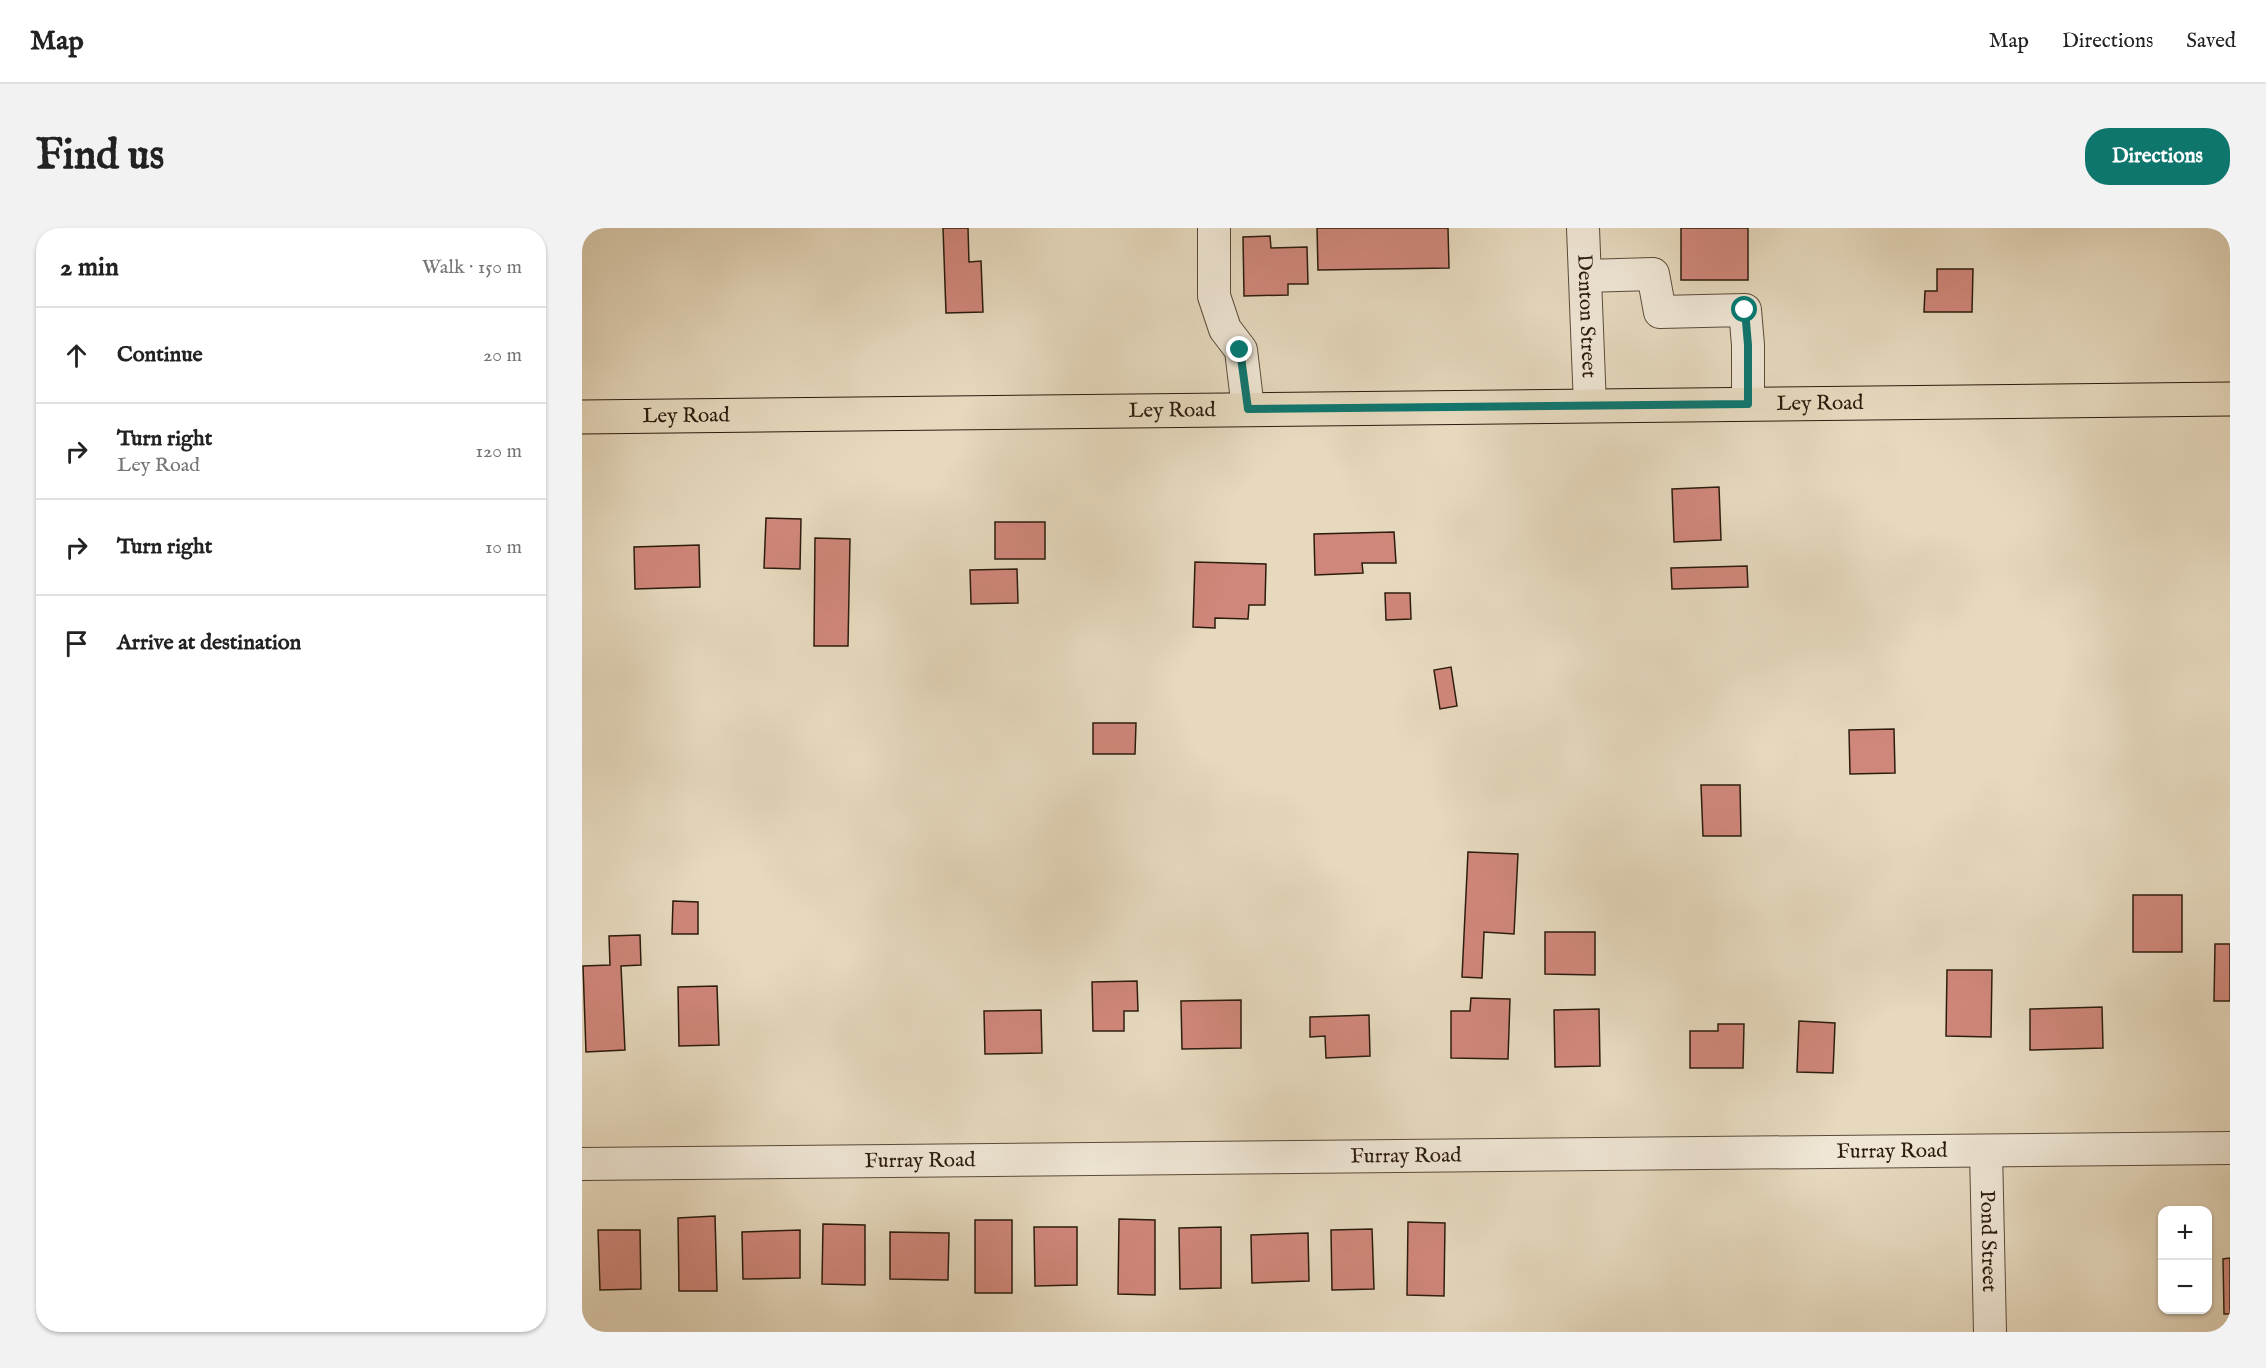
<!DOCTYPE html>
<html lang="en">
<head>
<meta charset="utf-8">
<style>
	body { margin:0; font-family:"IM FELL English",serif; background:#f2f2f2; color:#222 }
	.controls { position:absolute; right:18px; bottom:18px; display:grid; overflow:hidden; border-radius:12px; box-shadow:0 2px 4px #0004 }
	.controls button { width:54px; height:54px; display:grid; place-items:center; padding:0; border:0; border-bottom:2px solid #e0e0e0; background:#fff; color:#222; font:30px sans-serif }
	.stop { position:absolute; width:18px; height:18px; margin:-14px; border:4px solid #0f766e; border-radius:50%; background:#fff }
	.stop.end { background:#0f766e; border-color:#fff; box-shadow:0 2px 6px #0008 }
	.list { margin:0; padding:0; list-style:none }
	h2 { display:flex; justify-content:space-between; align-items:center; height:78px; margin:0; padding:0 24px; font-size:26px }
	h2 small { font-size:20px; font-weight:400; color:#767676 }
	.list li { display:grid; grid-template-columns:39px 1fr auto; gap:18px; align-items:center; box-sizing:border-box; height:96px; padding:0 24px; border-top:2px solid #e0e0e0 }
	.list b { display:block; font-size:22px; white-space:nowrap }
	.list p { margin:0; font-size:20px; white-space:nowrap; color:#767676 }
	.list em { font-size:20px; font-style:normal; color:#767676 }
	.icon { flex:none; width:33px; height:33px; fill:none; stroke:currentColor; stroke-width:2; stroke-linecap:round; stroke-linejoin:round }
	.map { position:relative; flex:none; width:1648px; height:1104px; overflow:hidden; border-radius:24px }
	header { display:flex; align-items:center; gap:36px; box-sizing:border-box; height:84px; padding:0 30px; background:#fff; border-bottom:2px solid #e0e0e0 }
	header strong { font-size:28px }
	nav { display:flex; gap:33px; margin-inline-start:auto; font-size:21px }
	.intro { display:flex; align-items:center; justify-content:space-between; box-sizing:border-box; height:144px; padding:0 36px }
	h1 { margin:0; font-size:42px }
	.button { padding:15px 27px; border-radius:24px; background:#0f766e; color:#fff; font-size:21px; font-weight:700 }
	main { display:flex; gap:36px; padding:0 36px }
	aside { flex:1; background:#fff; border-radius:24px; box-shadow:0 2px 4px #0004 }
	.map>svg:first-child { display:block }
</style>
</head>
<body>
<header>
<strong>Map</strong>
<nav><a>Map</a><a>Directions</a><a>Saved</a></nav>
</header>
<div class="intro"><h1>Find us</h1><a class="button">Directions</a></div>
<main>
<aside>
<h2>2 min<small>Walk · 150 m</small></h2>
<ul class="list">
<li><svg class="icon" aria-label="ahead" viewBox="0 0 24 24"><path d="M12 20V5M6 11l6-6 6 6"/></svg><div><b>Continue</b></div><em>20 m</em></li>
<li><svg class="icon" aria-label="right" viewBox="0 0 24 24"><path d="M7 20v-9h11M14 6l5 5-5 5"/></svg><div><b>Turn right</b><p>Ley Road</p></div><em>120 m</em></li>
<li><svg class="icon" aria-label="right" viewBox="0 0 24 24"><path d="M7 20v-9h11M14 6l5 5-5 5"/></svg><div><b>Turn right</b></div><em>10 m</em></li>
<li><svg class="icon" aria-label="arrive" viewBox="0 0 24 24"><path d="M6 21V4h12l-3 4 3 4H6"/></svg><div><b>Arrive at destination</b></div></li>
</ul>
</aside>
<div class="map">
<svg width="1648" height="1104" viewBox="0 0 1648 1104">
	<rect width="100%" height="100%" fill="#e6d9be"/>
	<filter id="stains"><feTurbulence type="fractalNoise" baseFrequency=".00333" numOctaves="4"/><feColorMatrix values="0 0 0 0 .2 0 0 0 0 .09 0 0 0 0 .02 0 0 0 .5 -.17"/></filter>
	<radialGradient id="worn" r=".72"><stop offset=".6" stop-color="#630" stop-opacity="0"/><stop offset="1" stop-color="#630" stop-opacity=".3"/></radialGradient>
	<path fill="#d0877b" stroke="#2c1c0e" stroke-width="1.5" d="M361,0H386L387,34L399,33L401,84L364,85Z
		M735,0H866L867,40L736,42Z
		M1099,0H1166V52H1099Z
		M688,8L689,20L725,19L726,56H706V67L662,68L661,9Z
		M1355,41H1391L1390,84H1342L1343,63H1355Z
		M1137,259L1139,312L1092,314L1090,261Z
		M184,290L219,291L218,341L182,340Z
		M413,294H463V331H413Z
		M812,304L814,335H780L781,345L733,347L732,306Z
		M233,310L268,311L266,418H232Z
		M117,317L118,359L53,361L52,319Z
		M613,334L684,336L683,377H667L666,391L633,390V400L611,399Z
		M1165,338L1166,359L1090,361L1089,340Z
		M435,341L436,375L389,376L388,342Z
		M803,365H828L829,391L804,392Z
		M869,439L875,478L858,481L852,442Z
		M511,495H554L553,526H511Z
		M1312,501L1313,545L1268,546L1267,502Z
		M1119,557H1158L1159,608H1121Z
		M886,624L936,626L932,706L902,704L900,750L880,749Z
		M1551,667H1600V724H1551Z
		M91,673L116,674V706H90Z
		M963,704H1013V747L963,746Z
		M58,707L59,737L39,738L43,822L4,824L1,738L28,737L27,708Z
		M1633,716H1648V773H1632Z
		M1365,742H1410L1409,809L1364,808Z
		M555,753L556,783H542V803H511L510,754Z
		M135,758L137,817L97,818L96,759Z
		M889,770L928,771L926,831L869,830V783H888Z
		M659,772V820L600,821L599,773Z
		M1520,779L1521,820L1448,822V781Z
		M1017,781L1018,838L973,839L972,782Z
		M459,782L460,825L403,826L402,783Z
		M787,787L788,828L744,830L743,808L728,809V789Z
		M1217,793L1253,795L1251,845L1215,844Z
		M1136,796H1162L1161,840H1108V803H1136Z
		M133,988L135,1063H97L96,990Z
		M537,991L573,992V1067L536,1066Z
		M393,992H430V1065H393Z
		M826,994L863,995L862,1068L825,1067Z
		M241,996L283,997V1057L240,1056Z
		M452,999H495V1057L453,1058Z
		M639,999V1060L598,1061L597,1000Z
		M790,1001L792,1061L750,1062L749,1002Z
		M16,1002H58L59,1061L18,1062Z
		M218,1002V1050L161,1051L160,1004Z
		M308,1004L367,1005L366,1052L308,1051Z
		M726,1005L727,1053L670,1055L669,1007Z
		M1648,1030V1086H1642L1641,1031Z"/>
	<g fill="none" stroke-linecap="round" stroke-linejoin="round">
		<g stroke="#5a4b3a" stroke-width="34">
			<g id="minor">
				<path d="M632,0V68L643,101L659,122L666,181"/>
				<path id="s1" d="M1001,0L1008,178"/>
				<path d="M1003,48L1071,46L1078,84L1163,82L1166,117V176"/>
				<path id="s2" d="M1404,923L1408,1104"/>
				<path id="s3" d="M0,936L1648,920"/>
			</g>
		</g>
		<g stroke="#2c1c0e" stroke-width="35">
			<g id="major">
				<path id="s4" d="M0,189L1648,171"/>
			</g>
		</g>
		<use href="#minor" stroke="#efe6d5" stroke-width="32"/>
		<use href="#major" stroke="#e6d9be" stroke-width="33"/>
	</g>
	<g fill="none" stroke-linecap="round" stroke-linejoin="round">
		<path stroke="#0f766e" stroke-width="8" d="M658,122L666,181L1166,176V117L1163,82"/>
	</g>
	<g text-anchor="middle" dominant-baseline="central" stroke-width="5" stroke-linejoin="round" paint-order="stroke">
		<g font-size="21" fill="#2c1c0e" stroke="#efe6d5">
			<text stroke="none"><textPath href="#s1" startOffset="88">Denton Street</textPath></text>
			<text stroke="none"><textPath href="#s4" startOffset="1238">Ley Road</textPath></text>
			<text stroke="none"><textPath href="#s4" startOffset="590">Ley Road</textPath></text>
			<text stroke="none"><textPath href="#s4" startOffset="104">Ley Road</textPath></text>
			<text stroke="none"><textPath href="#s3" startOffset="1310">Furray Road</textPath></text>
			<text stroke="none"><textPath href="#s3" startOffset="824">Furray Road</textPath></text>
			<text stroke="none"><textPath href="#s3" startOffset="338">Furray Road</textPath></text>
			<text stroke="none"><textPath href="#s2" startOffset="90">Pond Street</textPath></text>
		</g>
	</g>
	<rect width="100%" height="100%" filter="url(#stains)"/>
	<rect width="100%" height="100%" fill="url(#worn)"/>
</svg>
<div class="controls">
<button>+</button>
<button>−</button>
</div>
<div class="stop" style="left:1163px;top:82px"></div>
<div class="stop end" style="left:658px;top:122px"></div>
</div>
</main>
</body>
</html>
